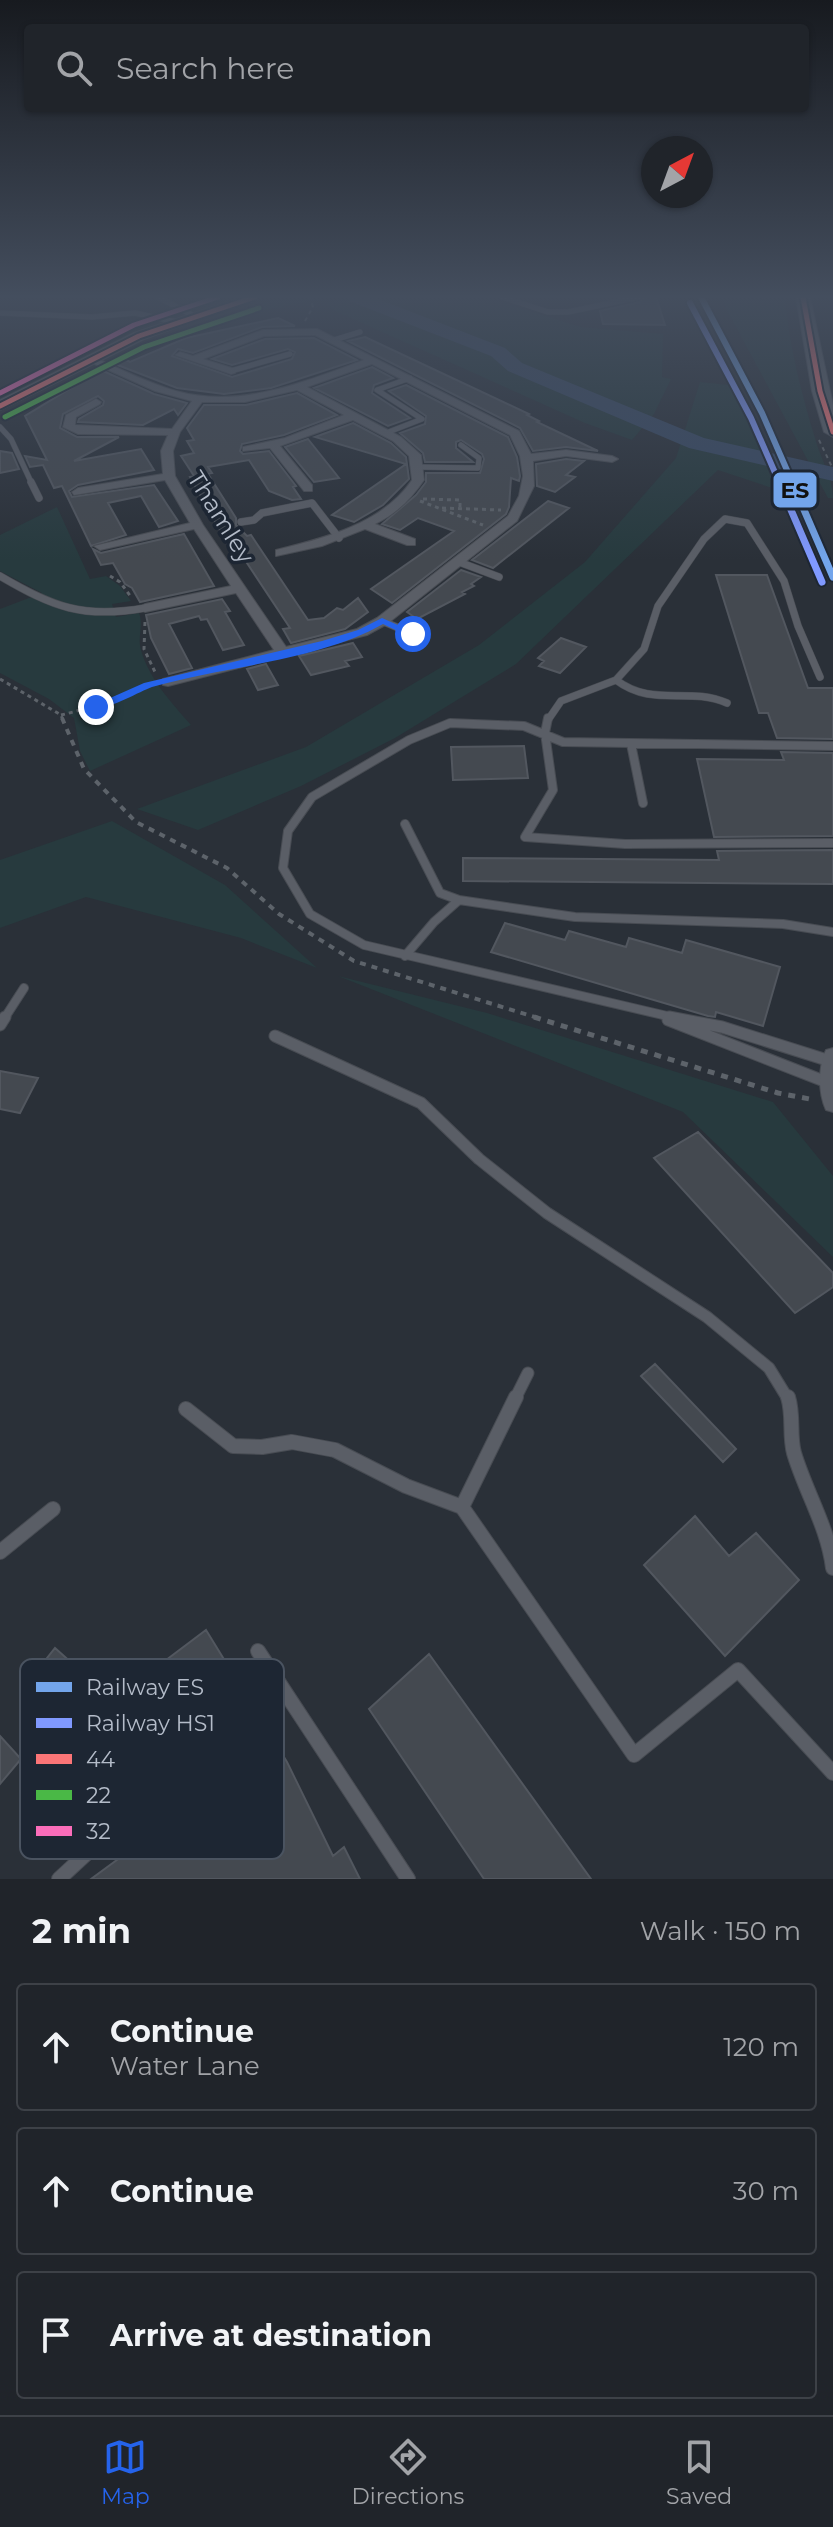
<!DOCTYPE html>
<html lang="en">
<head>
<meta charset="utf-8">
<style>
	body { margin:0; font-family:Montserrat,sans-serif; background:#282c32; color:#f1f3f6 }
	.compass { position:absolute; left:641px; top:136px; width:72px; height:72px; border-radius:50%; background:#20242a; box-shadow:0 2px 6px #0004; rotate:41deg }
	.stop { position:absolute; width:24px; height:24px; margin:-18px; border:6px solid #2563eb; border-radius:50%; background:#fff }
	.stop.end { background:#2563eb; border-color:#fff; box-shadow:0 2px 8px #0008 }
	.list { margin:0; padding:0; list-style:none }
	h2 { display:flex; justify-content:space-between; align-items:center; height:104px; margin:0; padding:0 32px; font-size:34px }
	h2 small { font-size:26px; font-weight:400; color:#a2a4a8 }
	.list li { display:grid; grid-template-columns:52px 1fr auto; gap:24px; align-items:center; box-sizing:border-box; height:128px; margin:0 16px 16px; padding:0 16px; border:2px solid #3d4147; border-radius:8px }
	.list b { display:block; font-size:30px; white-space:nowrap }
	.list p { margin:0; font-size:26px; white-space:nowrap; color:#a2a4a8 }
	.list em { font-size:26px; font-style:normal; color:#a2a4a8 }
	.icon { flex:none; width:44px; height:44px; fill:none; stroke:currentColor; stroke-width:2; stroke-linecap:round; stroke-linejoin:round }
	.map { position:relative; flex:none; width:833px; height:1879px; overflow:hidden }
	.search { position:absolute; background:#20242a; box-shadow:0 2px 6px #0004; left:24px; right:24px; top:24px; height:88px; display:flex; align-items:center; gap:20px; box-sizing:border-box; padding:0 28px; border-radius:8px; color:#a2a4a8; font-size:30px }
	.sheet { height:536px; background:#20242a }
	nav { display:flex; justify-content:space-around; align-items:center; box-sizing:border-box; height:112px; border-top:2px solid #3d4147; background:#20242a; font-size:22px; color:#a2a4a8 }
	nav a { display:grid; justify-items:center; gap:4px }
	nav .on { color:#2563eb }
	.map>svg:first-child { display:block }
</style>
</head>
<body>
<div class="map">
<svg width="833" height="1879" viewBox="0 0 833 1879">
	<rect width="100%" height="100%" fill="#2a3038"/>
	<path fill="#273a3e" d="M283,297H331L203,322Z
		M345,297H485L581,327L663,334L662,377L671,379L654,414L632,440L585,423L333,310L327,303Z
		M720,297H785C789,345 801,392 815,438C820,458 833,477 833,498H828Z
		M700,382L738,386L775,489L718,470L516,664L395,738L301,786L198,830L137,809L306,747L479,645L585,562L676,458Z
		M57,507L90,579L106,576L120,586L131,601L112,604L116,617L139,613C144,626 137,637 141,650C149,679 172,703 191,725L90,771L80,751L74,718L49,699L0,673V609L42,593L0,571V535Z
		M112,821L225,885L317,968L241,938L86,897L0,928V860Z
		M338,976L487,1013L773,1102L833,1176V1257L683,1112Z"/>
	<g fill="none" stroke-linecap="round" stroke-linejoin="round">
		<path fill="#384963" fill-rule="evenodd" d="M347,297H373L505,348L522,363L704,438L833,467V481L689,448L508,371L491,356L349,301Z"/>
	</g>
	<path fill="#444950" stroke="#52575f" stroke-width="2" d="M644,297H656L665,325L603,324L600,311L640,302Z
		M278,318L295,326L262,327L193,353L178,349L172,356L232,377L292,359L295,352L288,349L232,365L212,359L265,339L314,338L357,360L271,388L224,394L177,388L115,364L124,359L130,362L186,338Z
		M365,337L529,414L527,415L539,421L537,422L598,451L566,447L533,451L520,428L348,341Z
		M372,367L393,378L374,385L372,393L410,418L388,426L314,388Z
		M101,370L154,394L187,403L178,415L174,409L143,425L78,422L79,419L103,405L104,401L98,396L63,414L60,428L77,437H119L74,461L141,449L154,470L78,485L69,491L72,497L154,485L178,521L159,527L141,496L108,503L126,535L91,546L62,486L54,488L43,465L30,467L25,456L47,460L25,416Z
		M406,385L508,437L517,457L520,476L519,481L511,478L509,507L506,514L392,603L371,589L454,531L418,518L400,530L382,524L416,495L426,482V473H480L484,459L482,454L461,440L456,442V448L473,462H425L423,453L400,433L425,424L426,416L389,391Z
		M297,393L337,415L284,435L242,444L240,451L243,454L269,451L296,486L293,487L301,499L292,500L269,491L249,460L208,467L212,473L194,476L181,456L194,453L187,441L194,440L187,428L204,405H246Z
		M353,423L391,443L406,457L409,479L383,505L354,522L332,515L406,464L315,437Z
		M308,439L339,478L314,482L285,447Z
		M0,451L12,453L19,469L0,473Z
		M566,459L584,461L566,475L575,477L555,492L537,486L536,464Z
		M208,474L236,518V525L247,536L251,535L308,620L324,618L337,608L343,610L358,598L368,612L345,629L291,643L283,629L290,628L239,551L232,552L190,477Z
		M548,501L569,508L493,568L472,560Z
		M184,534L214,586L140,602L132,588L125,584L113,563L101,565L93,549L101,553Z
		M461,570L481,577L471,584L474,586L462,592L465,594L417,619L407,612Z
		M716,575H767L808,688H833V739L777,738L768,713H759Z
		M222,599L230,611L225,612L244,645L223,650L207,619L201,620L199,616L169,624L192,668L169,674L151,638L146,615Z
		M561,638L586,647L560,673L539,666L544,661L538,658Z
		M353,643L362,657L345,661L349,666L311,675L299,656Z
		M266,664L278,685L258,690L247,669Z
		M524,746L528,778L453,780L451,747Z
		M781,752L833,753V836L714,837L697,759L784,760Z
		M833,850V884L463,881V858L719,860L717,851Z
		M505,923L565,940L569,931L626,947L629,938L682,953L686,940L780,967L763,1026L716,1012L715,1017L708,1016L491,952Z
		M0,1071L38,1078L20,1113L0,1109Z
		M698,1132L833,1273V1287L795,1313L654,1158Z
		M655,1364L736,1449L723,1462L641,1376Z
		M695,1516L729,1556L756,1533L799,1580L725,1656L644,1565Z
		M206,1630L287,1762L333,1856L344,1847L360,1879H91L159,1829L88,1693L65,1723L25,1686L55,1648L113,1700Z
		M429,1654L591,1879H484L369,1709Z
		M0,1736L21,1759L0,1784Z"/>
	<g fill="none" stroke-linecap="round" stroke-linejoin="round">
		<g stroke="#484c53" stroke-width="6">
			<path id="lane-far4" d="M158,297L194,316
				M502,297L548,312H568L639,297
				M0,313L92,317L135,313L177,322
				M334,340L360,332
				M231,371L290,354
				M0,427L11,439L32,484
				M386,433L422,419L377,390L410,378
				M418,467L478,468L479,458L461,445"/>
		</g>
		<g stroke="#484c53" stroke-width="8">
			<path id="lane-far3" d="M31,482L39,498
				M241,522L254,520L262,513L312,503L339,538
				M459,562L499,577
				M0,576C53,607 83,619 145,608
				M382,621L413,634
				M616,680C653,708 688,686 727,703
				M548,720L561,701L616,680L644,649L658,606L704,539L725,519L747,523L784,581L798,626L820,677"/>
		</g>
		<g stroke="#484c53" stroke-width="10">
			<path id="lane-far2" d="M548,718L545,733L553,790L525,837L625,844L833,843
				M631,744L643,803
				M405,824L440,893L459,900
				M405,956L434,922L459,900L575,917L783,924L833,932
				M4,1019L24,988
				M680,1019L364,945L310,914L283,868L288,831L312,797L409,740L450,723L524,726L563,742L833,746"/>
		</g>
		<g stroke="#484c53" stroke-width="13">
			<path id="lane-far1" d="M669,1017L722,1027L830,1061
				M668,1020L829,1083
				M0,1025L5,1017
				M275,1036L421,1103L479,1159L547,1213L707,1317L769,1368L788,1399
				M515,1399L528,1373"/>
		</g>
		<g stroke="#484c53" stroke-width="16">
			<path id="lane" d="M516,1397L462,1507L634,1755L738,1670L833,1773
				M788,1397C794,1416 789,1435 794,1453C806,1493 828,1527 833,1568
				M186,1409L233,1446L262,1447L292,1442L335,1450L406,1486L462,1507
				M0,1552L53,1509
				M258,1651L408,1879
				M59,1879L126,1817"/>
		</g>
		<g stroke="#484c53" stroke-width="2">
			<path id="street" d="M317,329L519,431L531,454L566,450L612,456L618,459L612,462L566,456L533,461L534,486L517,521L387,624L367,635L168,686L163,685V679L274,650L236,593L145,612L138,608L145,604L231,586L194,529L100,550L94,546L190,523L165,480L74,495L72,492L78,488L163,474L161,451L168,435L78,434L63,427L66,415L96,399L101,402L100,404L76,417L75,425L172,429L192,401L155,391L86,360L95,358C121,369 148,383 176,391C240,409 304,382 364,360L315,335L264,336L203,359L235,369V373L231,374L175,355L180,352L193,356L263,330ZM372,364L510,435L520,456L523,476L519,496L508,516L377,618L357,629L286,647L203,525L175,476L173,451L180,432L202,402H245L297,390L344,415L285,438L243,447V451L270,448L304,491H312V485L280,446L353,420L393,441L409,456L412,480C382,524 325,538 276,550V556L322,546L365,529L407,545H415V539L375,524C396,514 411,499 424,480L421,455L401,437L307,387Z
				M833,1048V1112L826,1110C818,1093 818,1067 826,1050Z"/>
		</g>
		<g stroke="#484c53" stroke-width="2">
			<path id="secondary" d="M243,297H261L144,339L0,410V400L134,333Z"/>
		</g>
		<g stroke="#484c55" stroke-width="2">
			<path id="primary" d="M796,297H810L833,405V437L824,432L812,391Z"/>
		</g>
		<path stroke="#5d636a" stroke-width="2" stroke-dasharray="4 4" stroke-linecap="butt" d="M305,321L313,307L310,297
			M819,440L833,469"/>
		<path stroke="#5d636a" stroke-width="3" stroke-dasharray="4 4" stroke-linecap="butt" d="M423,499L460,500V508
			M420,501L483,525
			M442,508L501,510
			M110,576L120,582L131,597
			M145,622L144,649L156,674
			M0,679L61,715L63,720
			M61,715C93,708 122,694 154,684"/>
		<path stroke="#5d636a" stroke-width="4" stroke-dasharray="6 6" stroke-linecap="butt" d="M62,718L84,769L136,822L227,868L279,914L354,961L541,1019"/>
		<path stroke="#5d636a" stroke-width="5" stroke-dasharray="7 7" stroke-linecap="butt" d="M534,1017L778,1093L815,1100"/>
		<use href="#lane-far4" stroke="#5a5e66" stroke-width="5"/>
		<use href="#lane-far3" stroke="#5a5e66" stroke-width="7"/>
		<use href="#lane-far2" stroke="#5a5e66" stroke-width="8"/>
		<use href="#lane-far1" stroke="#5a5e66" stroke-width="11"/>
		<use href="#lane" stroke="#5a5e66" stroke-width="14"/>
		<use href="#street" fill="#5a5e66" fill-rule="evenodd"/>
		<use href="#secondary" fill="#595d64" fill-rule="evenodd"/>
		<use href="#primary" fill="#5c6168" fill-rule="evenodd"/>
		<g stroke="#1d2633" stroke-width="9">
			<path id="bus-1" d="M803,297L820,391L833,432
				M0,406L139,336L255,297"/>
		</g>
		<g stroke="#1d2633" stroke-width="9">
			<path id="bus-2" d="M5,417L144,347L259,308"/>
		</g>
		<g stroke="#1d2633" stroke-width="9">
			<path id="bus-3" d="M0,393L134,325L218,297"/>
		</g>
		<use href="#bus-1" stroke="#fb7577" stroke-width="5"/>
		<use href="#bus-2" stroke="#4ab846" stroke-width="5"/>
		<use href="#bus-3" stroke="#fb6dba" stroke-width="5"/>
		<g stroke="#1d2633" stroke-width="10">
			<path id="rail-1-far1" d="M701,297L762,413L793,484"/>
		</g>
		<g stroke="#1d2633" stroke-width="11">
			<path id="rail-1" d="M792,482L833,577"/>
		</g>
		<g stroke="#1d2633" stroke-width="10">
			<path id="rail-2-far1" d="M690,303L751,418L780,484"/>
		</g>
		<g stroke="#1d2633" stroke-width="11">
			<path id="rail-2" d="M779,482L822,582"/>
		</g>
		<use href="#rail-1-far1" stroke="#73a5eb" stroke-width="6"/>
		<use href="#rail-1" stroke="#73a5eb" stroke-width="7"/>
		<use href="#rail-2-far1" stroke="#8099ff" stroke-width="6"/>
		<use href="#rail-2" stroke="#8099ff" stroke-width="7"/>
	</g>
	<linearGradient id="sky" x2="0" y2="1"><stop stop-color="#171a1f"/><stop offset="0.53" stop-color="#444e5e"/><stop offset="1" stop-color="#444e5e" stop-opacity="0"/></linearGradient>
	<rect width="833" height="560" fill="url(#sky)"/>
	<path fill="#2563eb" d="M382,618L418,634L410,637L383,624C318,661 224,666 152,687C138,692 102,714 90,707L144,683L322,641L358,630Z"/>
	<g text-anchor="middle" dominant-baseline="central" stroke-width="7" stroke-linejoin="round" paint-order="stroke">
		<g font-size="24" fill="#b4bcc9" stroke="#1d2633">
			<text transform="translate(221 517) rotate(58)">Thamley</text>
		</g>
	</g>
	<rect x="20" y="1659" width="264" height="200" rx="12" fill="#1d2633" stroke="#4a5360" stroke-width="2"/>
	<rect x="36" y="1682" width="36" height="10" fill="#73a5eb"/>
	<rect x="36" y="1718" width="36" height="10" fill="#8099ff"/>
	<rect x="36" y="1754" width="36" height="10" fill="#fb7577"/>
	<rect x="36" y="1790" width="36" height="10" fill="#4ab846"/>
	<rect x="36" y="1826" width="36" height="10" fill="#fb6dba"/>
	<g font-size="22" fill="#b4bcc9">
		<text x="86" y="1695">Railway ES</text>
		<text x="86" y="1731">Railway HS1</text>
		<text x="86" y="1767">44</text>
		<text x="86" y="1803">22</text>
		<text x="86" y="1839">32</text>
	</g>
	<rect stroke="#1d2633" stroke-width="3" x="772" y="471" width="46" height="38" rx="8" fill="#73a5eb"/>
	<g font-size="22" text-anchor="middle" font-weight="bold" fill="#111">
		<text x="795" y="498">ES</text>
	</g>
</svg>
<svg class="compass" viewBox="-18 -18 36 36"><path d="M0-13l5 13h-10z" fill="#e53935"/><path d="M0 13l5-13h-10z" fill="#a2a4a8"/></svg>
<div class="stop" style="left:413px;top:634px"></div>
<div class="stop end" style="left:96px;top:707px"></div>
<div class="search"><svg class="icon" aria-label="search" viewBox="0 0 24 24"><circle cx="10" cy="10" r="6"/><path d="M15 15l6 6"/></svg>Search here</div>
</div>
<section class="sheet">
<h2>2 min<small>Walk · 150 m</small></h2>
<ul class="list">
<li><svg class="icon" aria-label="ahead" viewBox="0 0 24 24"><path d="M12 20V5M6 11l6-6 6 6"/></svg><div><b>Continue</b><p>Water Lane</p></div><em>120 m</em></li>
<li><svg class="icon" aria-label="ahead" viewBox="0 0 24 24"><path d="M12 20V5M6 11l6-6 6 6"/></svg><div><b>Continue</b></div><em>30 m</em></li>
<li><svg class="icon" aria-label="arrive" viewBox="0 0 24 24"><path d="M6 21V4h12l-3 4 3 4H6"/></svg><div><b>Arrive at destination</b></div></li>
</ul>
</section>
<nav>
<a class="on"><svg class="icon" aria-label="map" viewBox="0 0 24 24"><path d="M3 6l6-2 6 2 6-2v14l-6 2-6-2-6 2zM9 4v14M15 6v14"/></svg>Map</a>
<a><svg class="icon" aria-label="directions" viewBox="0 0 24 24"><path d="M12 3l9 9-9 9-9-9zM9 14v-3h6M13 9l2 2-2 2"/></svg>Directions</a>
<a><svg class="icon" aria-label="saved" viewBox="0 0 24 24"><path d="M7 4h10v16l-5-4-5 4z"/></svg>Saved</a>
</nav>
</body>
</html>
